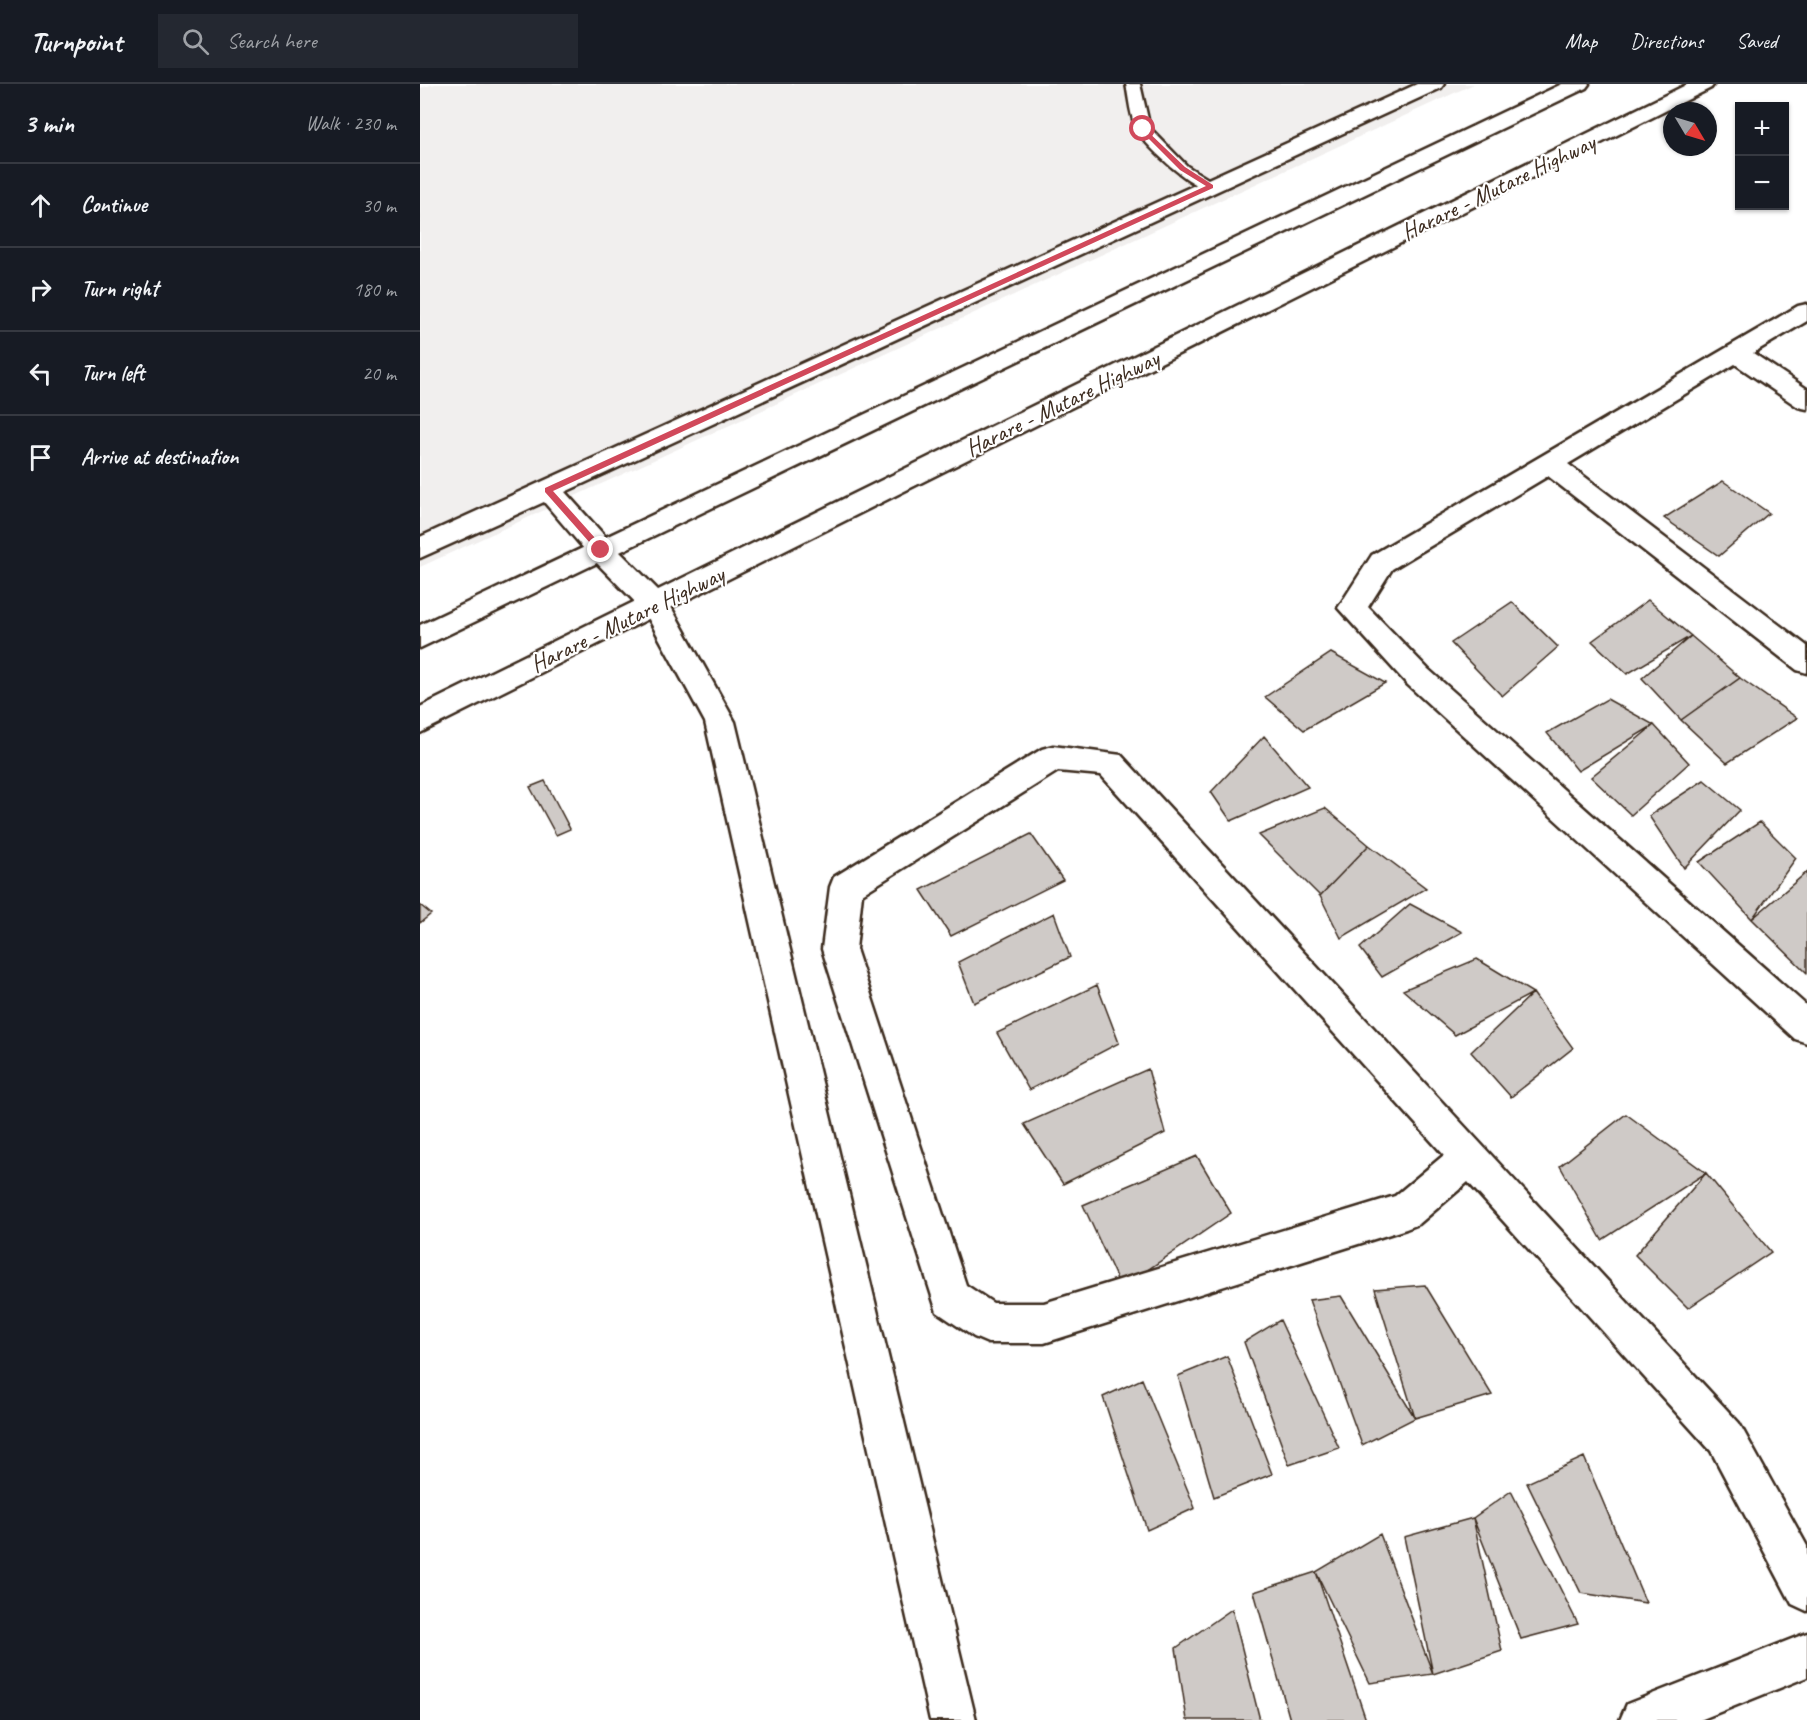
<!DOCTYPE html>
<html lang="en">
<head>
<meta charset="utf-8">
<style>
	body { margin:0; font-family:Caveat,sans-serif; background:#242831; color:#f1f3f6 }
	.controls { position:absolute; right:18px; top:18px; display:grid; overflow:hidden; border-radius:0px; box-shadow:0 2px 4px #0004 }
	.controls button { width:54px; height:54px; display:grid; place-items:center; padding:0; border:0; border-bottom:2px solid #363941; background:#171b24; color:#f1f3f6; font:30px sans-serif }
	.compass { position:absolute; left:1243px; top:18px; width:54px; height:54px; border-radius:50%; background:#171b24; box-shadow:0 2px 4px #0004; rotate:128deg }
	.stop { position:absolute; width:18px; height:18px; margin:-14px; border:4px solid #d1495b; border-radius:50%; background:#fff }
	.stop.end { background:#d1495b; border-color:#fff; box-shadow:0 2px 6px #0008 }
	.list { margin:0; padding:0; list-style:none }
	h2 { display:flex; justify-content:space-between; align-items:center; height:78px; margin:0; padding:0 24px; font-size:26px }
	h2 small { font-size:20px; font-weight:400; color:#9ea1a6 }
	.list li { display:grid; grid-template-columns:39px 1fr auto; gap:18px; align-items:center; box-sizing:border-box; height:84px; padding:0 24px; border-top:2px solid #363941 }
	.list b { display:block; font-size:22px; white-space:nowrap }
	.list em { font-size:20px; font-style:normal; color:#9ea1a6 }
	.icon { flex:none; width:33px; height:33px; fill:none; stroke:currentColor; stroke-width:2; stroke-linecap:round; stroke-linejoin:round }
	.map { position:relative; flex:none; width:1387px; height:1636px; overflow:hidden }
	header { display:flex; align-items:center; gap:36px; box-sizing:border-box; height:84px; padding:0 30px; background:#171b24; border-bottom:2px solid #363941 }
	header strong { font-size:28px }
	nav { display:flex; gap:33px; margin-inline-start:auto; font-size:21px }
	.search { width:420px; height:54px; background:#242831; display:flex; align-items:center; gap:15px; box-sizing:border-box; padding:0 21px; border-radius:0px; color:#9ea1a6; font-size:22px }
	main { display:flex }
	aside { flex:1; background:#171b24 }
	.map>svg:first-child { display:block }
</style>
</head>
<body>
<header>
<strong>Turnpoint</strong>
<div class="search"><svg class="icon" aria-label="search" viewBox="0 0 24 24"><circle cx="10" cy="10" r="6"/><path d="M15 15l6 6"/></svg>Search here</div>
<nav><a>Map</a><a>Directions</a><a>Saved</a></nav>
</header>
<main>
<aside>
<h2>3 min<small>Walk · 230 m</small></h2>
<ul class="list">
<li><svg class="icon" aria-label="ahead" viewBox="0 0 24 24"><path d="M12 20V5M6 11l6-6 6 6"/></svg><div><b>Continue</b></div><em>30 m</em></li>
<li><svg class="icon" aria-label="right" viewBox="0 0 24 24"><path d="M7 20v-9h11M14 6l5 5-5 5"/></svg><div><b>Turn right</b></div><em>180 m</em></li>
<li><svg class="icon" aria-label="left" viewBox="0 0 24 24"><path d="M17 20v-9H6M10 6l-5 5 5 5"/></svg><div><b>Turn left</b></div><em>20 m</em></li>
<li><svg class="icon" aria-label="arrive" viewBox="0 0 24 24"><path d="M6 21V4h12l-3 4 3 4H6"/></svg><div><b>Arrive at destination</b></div></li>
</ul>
</aside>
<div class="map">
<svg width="1387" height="1636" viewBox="0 0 1387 1636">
	<rect width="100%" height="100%" fill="#fff"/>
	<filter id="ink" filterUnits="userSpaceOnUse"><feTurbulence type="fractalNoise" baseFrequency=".0167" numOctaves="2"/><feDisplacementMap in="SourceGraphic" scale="12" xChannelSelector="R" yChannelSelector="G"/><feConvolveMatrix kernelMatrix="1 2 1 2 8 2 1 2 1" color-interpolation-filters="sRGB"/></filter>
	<g filter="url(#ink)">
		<path fill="#f1efee" d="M15,0H1054L0,483V4Z"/>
		<path fill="#cfcac7" stroke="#3b2a1e" stroke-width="1.5" d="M1303,397L1349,429L1299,472L1244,434Z
			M1228,516L1271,552L1207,590L1172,557Z
			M1092,518L1138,563L1082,612L1031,559Z
			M1271,552L1320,594L1261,636L1222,594Z
			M911,569L965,599L884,646L845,613Z
			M1320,594L1377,634L1307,679L1261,636Z
			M1187,615L1234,641L1158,687L1127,649Z
			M1234,641L1269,679L1211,731L1171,693Z
			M844,652L888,703L811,737L791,708Z
			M1284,696L1320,726L1264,784L1229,732Z
			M125,697L150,745L136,751L110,703Z
			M905,724L949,761L900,812L839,751Z
			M1340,738L1376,774L1332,835L1279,778Z
			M611,750L643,796L531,852L501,806Z
			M949,761L1006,804L921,854L900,812Z
			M1387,788V889L1332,835Z
			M990,820L1042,848L962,893L940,864Z
			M0,821L11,830L0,839Z
			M634,829L650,873L554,919L538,878Z
			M1057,875L1113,909L1035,951L983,906Z
			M677,901L699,959L609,1006L577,949Z
			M1113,909L1153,964L1091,1013L1051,968Z
			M728,985L745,1049L643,1100L604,1040Z
			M1206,1030L1286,1089L1182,1156L1140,1082Z
			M777,1072L811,1129L701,1204L663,1121Z
			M1286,1089L1351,1168L1268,1224L1215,1171Z
			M1005,1201L1072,1311L995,1334L955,1205Z
			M921,1212L995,1334L942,1361L889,1216Z
			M860,1236L919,1364L869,1381L824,1258Z
			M807,1272L852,1390L794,1413L758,1292Z
			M722,1295L775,1424L727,1446L683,1313Z
			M1164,1373L1226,1519L1161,1509L1107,1399Z
			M1091,1407L1158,1540L1101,1555L1053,1434Z
			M1053,1434L1082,1567L1013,1590L984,1453Z
			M960,1450L1013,1590L950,1599L896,1488Z
			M896,1488L946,1636H870L834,1508Z
			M812,1525L840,1636H767L756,1564Z"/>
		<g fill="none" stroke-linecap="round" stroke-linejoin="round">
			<g stroke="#3b2a1e" stroke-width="5">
				<path id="lane" d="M706,0H720L730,44L767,82L796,100V106C778,111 725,62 717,46C710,33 709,14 706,0Z"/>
			</g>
			<g stroke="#3b2a1e" stroke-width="5">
				<path id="street" d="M997,0H1024L1021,4L145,408L191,459L246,514L315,638L556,1636H510L285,638L225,528L171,473L124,418L0,474V453Z
					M1387,220V237L1333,269L1387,305V325L1378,323L1315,280L1148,380L1387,562V589L1377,586L1128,392L972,485L948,523L1008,585L1387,922V959L1375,955L988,601L918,524L952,471L1378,222Z
					M633,662L701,671L1319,1339L1387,1462V1527L1372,1520L1291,1367L1048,1098L999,1140L986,1145L624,1259H568L554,1253L517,1228L402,865L410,803L414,793L622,665ZM638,687L681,691L1024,1071L975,1112L624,1219H573L546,1201L436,865L442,810Z
					M1387,1549V1593L1280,1636H1200L1207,1620Z"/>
			</g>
			<g stroke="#3b2a1e" stroke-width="5">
				<path id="highway" d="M1142,0H1169L1166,4L0,564V541Z
					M1268,0H1294L1291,4L0,649V623Z"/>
			</g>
			<use href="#lane" fill="#fff" fill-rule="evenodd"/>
			<use href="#street" fill="#fff" fill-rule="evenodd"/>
			<use href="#highway" fill="#fff" fill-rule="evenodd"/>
		</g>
	</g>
	<path fill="#d1495b" d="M723,43L765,83L793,101V104L133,407L184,464V468H178L125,408V404L786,102L760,86L720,46Z"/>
	<g text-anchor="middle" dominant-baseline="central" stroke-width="4.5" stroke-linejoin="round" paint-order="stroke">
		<g font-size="24" fill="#3b2a1e" stroke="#fff">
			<text transform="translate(1078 103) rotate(-26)">Harare - Mutare Highway</text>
			<text transform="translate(642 319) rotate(-26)">Harare - Mutare Highway</text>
			<text transform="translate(207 535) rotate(-26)">Harare - Mutare Highway</text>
		</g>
	</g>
</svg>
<div class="controls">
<button>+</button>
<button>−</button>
</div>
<svg class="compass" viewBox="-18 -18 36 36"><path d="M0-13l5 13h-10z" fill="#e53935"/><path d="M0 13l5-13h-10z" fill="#9ea1a6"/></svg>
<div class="stop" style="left:723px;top:45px"></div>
<div class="stop end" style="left:181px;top:466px"></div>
</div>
</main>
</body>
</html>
